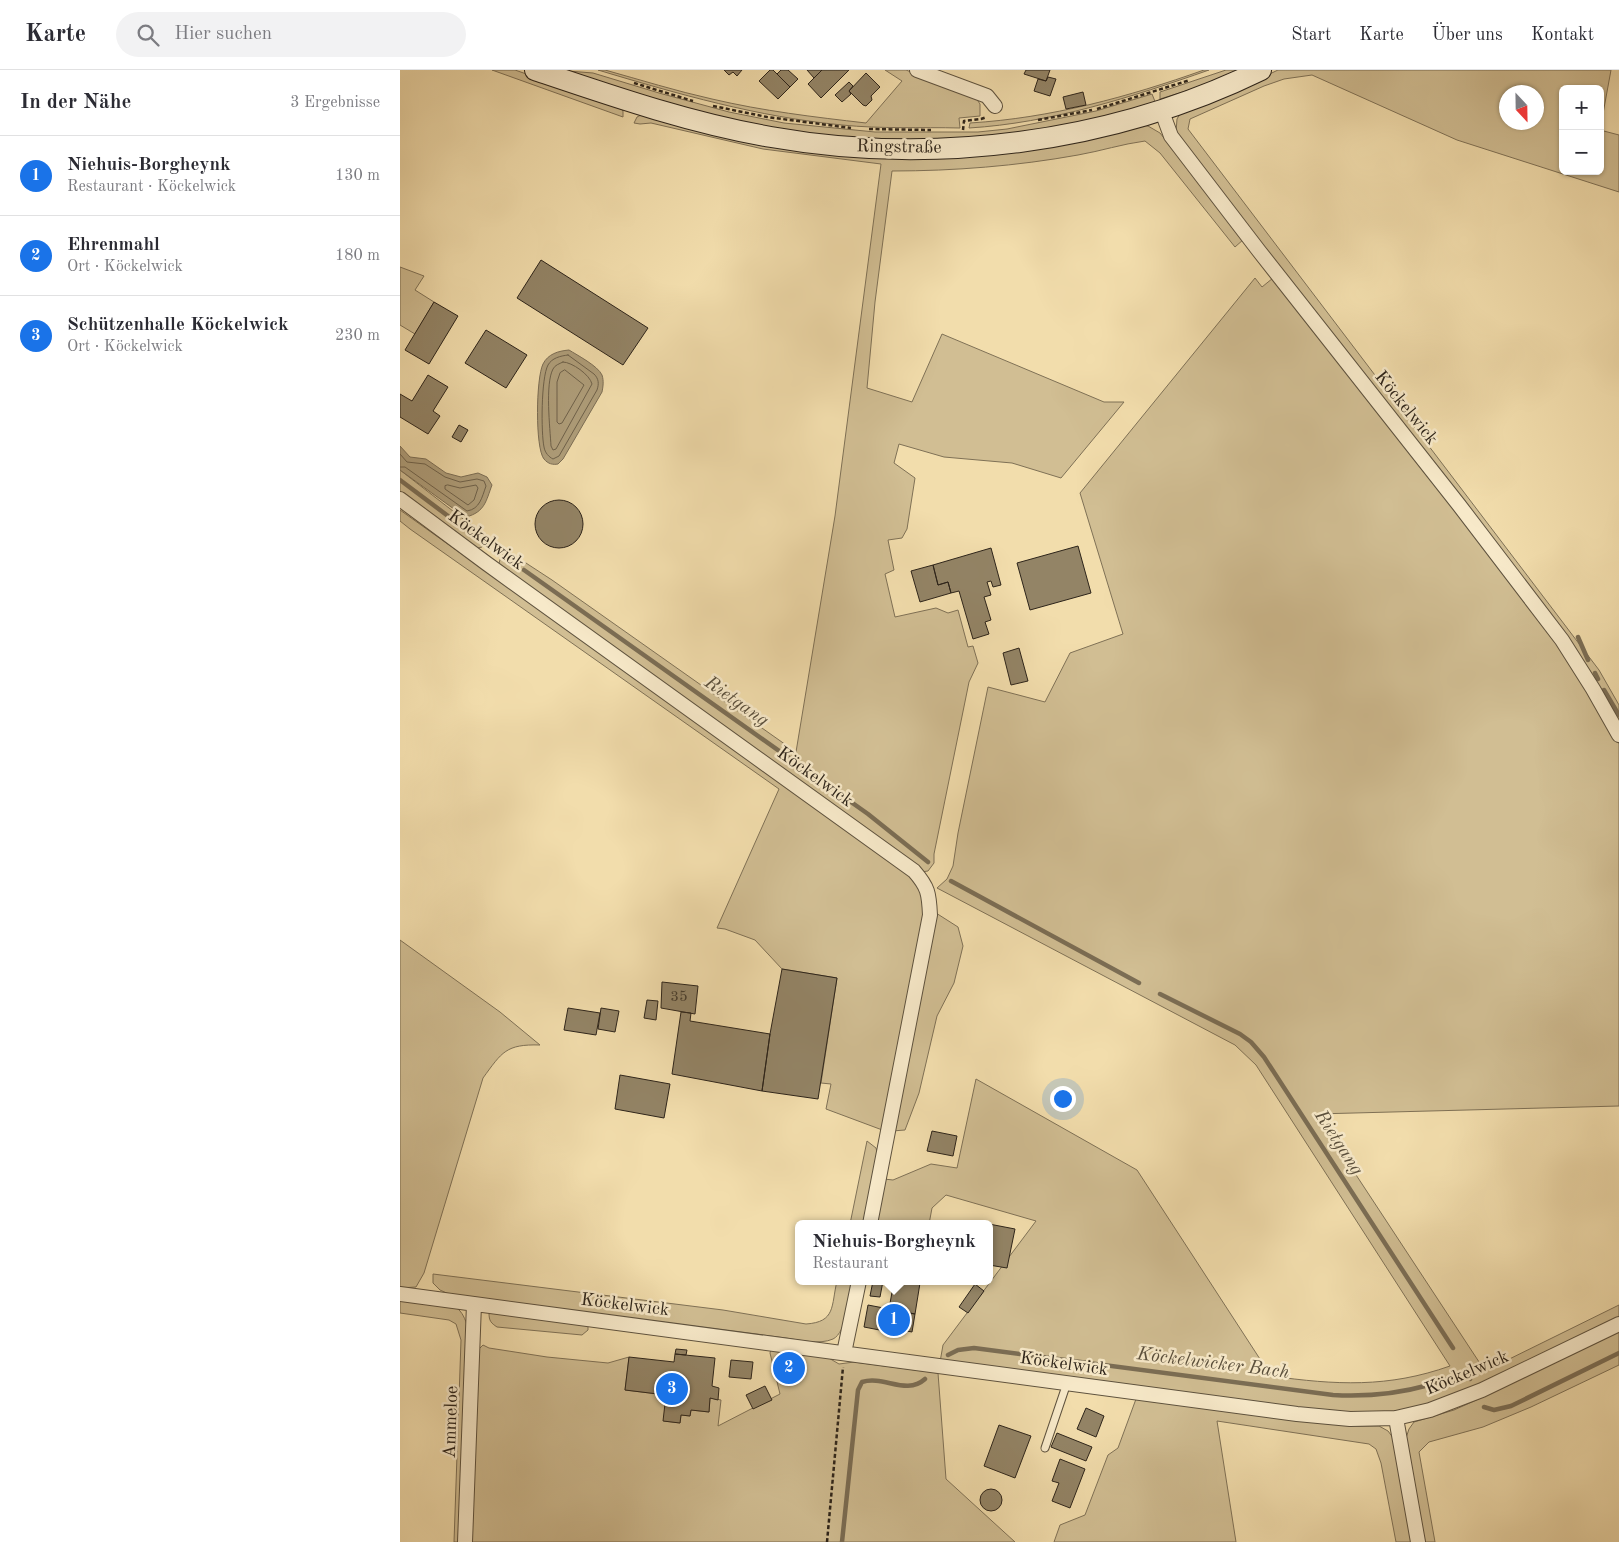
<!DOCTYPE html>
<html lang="de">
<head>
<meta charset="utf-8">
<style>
	body { margin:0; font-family:"Old Standard TT",serif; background:#f2f2f3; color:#2b2b33 }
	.controls { position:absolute; right:15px; top:15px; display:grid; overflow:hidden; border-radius:8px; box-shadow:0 1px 4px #0004 }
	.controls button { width:45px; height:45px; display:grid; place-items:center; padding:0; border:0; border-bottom:1px solid #e1e1e2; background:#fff; color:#2b2b33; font:25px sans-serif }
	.compass { position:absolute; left:1099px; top:15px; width:45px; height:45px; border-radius:50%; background:#fff; box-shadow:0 1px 4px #0004; rotate:158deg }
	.you { position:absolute; left:662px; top:1028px; width:18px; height:18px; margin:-12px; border:4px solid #fff; border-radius:50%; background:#1a73e8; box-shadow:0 0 0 8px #1a73e833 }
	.badge { display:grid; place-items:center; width:32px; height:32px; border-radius:50%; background:#1a73e8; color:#fff; font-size:16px; font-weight:700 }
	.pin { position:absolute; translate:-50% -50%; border:2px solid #fff; box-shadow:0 1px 5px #0006 }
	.popup { position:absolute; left:395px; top:1150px; width:198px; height:65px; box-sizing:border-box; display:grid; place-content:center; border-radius:8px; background:#fff; filter:drop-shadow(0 1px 4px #0005); font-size:16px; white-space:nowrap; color:#7c7c81 }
	.popup b { font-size:19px; color:#2b2b33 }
	.popup::after { content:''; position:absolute; left:50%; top:100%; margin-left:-10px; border:10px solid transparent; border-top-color:#fff }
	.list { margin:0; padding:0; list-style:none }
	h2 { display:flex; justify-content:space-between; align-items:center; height:65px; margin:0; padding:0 20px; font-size:21px }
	h2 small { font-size:16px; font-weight:400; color:#7c7c81 }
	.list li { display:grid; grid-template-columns:32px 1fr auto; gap:15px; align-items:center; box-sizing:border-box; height:80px; padding:0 20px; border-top:1px solid #e1e1e2 }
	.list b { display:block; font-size:19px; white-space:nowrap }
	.list p { margin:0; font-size:16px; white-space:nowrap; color:#7c7c81 }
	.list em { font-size:16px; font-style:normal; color:#7c7c81 }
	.icon { flex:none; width:28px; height:28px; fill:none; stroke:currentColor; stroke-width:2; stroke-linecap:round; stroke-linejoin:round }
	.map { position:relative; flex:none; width:1219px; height:1472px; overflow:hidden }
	header { display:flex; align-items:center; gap:30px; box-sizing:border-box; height:70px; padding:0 25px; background:#fff; border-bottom:1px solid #e1e1e2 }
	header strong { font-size:24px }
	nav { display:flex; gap:28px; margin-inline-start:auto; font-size:18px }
	.search { width:350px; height:45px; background:#f2f2f3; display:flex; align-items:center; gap:12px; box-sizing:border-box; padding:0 18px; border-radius:28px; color:#7c7c81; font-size:19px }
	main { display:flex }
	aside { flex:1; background:#fff }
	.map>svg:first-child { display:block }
</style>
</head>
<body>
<header>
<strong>Karte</strong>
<div class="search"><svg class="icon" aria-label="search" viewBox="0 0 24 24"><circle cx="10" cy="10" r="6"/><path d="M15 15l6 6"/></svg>Hier suchen</div>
<nav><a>Start</a><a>Karte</a><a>Über uns</a><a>Kontakt</a></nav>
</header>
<main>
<aside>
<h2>In der Nähe<small>3 Ergebnisse</small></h2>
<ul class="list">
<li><span class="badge">1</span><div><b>Niehuis-Borgheynk</b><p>Restaurant · Köckelwick</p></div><em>130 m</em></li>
<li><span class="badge">2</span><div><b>Ehrenmahl</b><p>Ort · Köckelwick</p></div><em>180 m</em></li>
<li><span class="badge">3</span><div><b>Schützenhalle Köckelwick</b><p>Ort · Köckelwick</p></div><em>230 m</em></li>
</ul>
</aside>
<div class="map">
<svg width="1219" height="1472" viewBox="0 0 1219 1472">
	<rect width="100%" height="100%" fill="#f2ddac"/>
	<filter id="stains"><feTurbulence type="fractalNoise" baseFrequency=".004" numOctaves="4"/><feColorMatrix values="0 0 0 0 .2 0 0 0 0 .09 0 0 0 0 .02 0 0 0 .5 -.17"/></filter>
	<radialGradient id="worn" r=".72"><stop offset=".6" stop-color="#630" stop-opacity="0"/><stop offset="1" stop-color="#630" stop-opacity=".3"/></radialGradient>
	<path fill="#d1be93" stroke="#7f7156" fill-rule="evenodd" d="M92,0H115L220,37L223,41V47Z
		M155,0L193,3L259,23L329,42L384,53L475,62H578L607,59L696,41L752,24L756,34L681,54L581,69L455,71L309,47Z
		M198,0H205C241,10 276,21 312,29C363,41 414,47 466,53L502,11L485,0H506L576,28L580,34V46L559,48L560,58C521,57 481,59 442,55C358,47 278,24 198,0Z
		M804,0H809C732,27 651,53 569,58L570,53C651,48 728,27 804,0Z
		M826,0H844L821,10L760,29V22Z
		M878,0H1211L1200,60V19H1163V101H1200V60L1219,65V122L1057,70L912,5L884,9L864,16L790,49L788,59L1199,600L1219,635V655L776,62L777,49L781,42L826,25ZM1106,22H1136V52H1106Z
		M243,44L451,85L737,54L748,56L760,63L844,169L835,177L760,83L745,71C722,74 701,81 678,85C617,96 554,101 492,101L475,232L467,318L512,332L542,264L704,332H724L661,408L612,393L544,387L499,374L494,393L515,408L507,459L502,468L488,470L494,500L485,504L495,547L536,538L548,543L558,540L568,577L573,576L578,593L569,612L534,784V793L528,801L521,802L98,497L101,486L106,480L152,510L396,682L435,446L481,94L363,79L251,53L240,54L234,53L237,47Z
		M0,197L24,206L15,220L34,232L15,264L0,255Z
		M855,208L862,217L873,208L1130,533L1187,618L1219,674V1036L916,1044L1085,1301L1219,1235V1248L1062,1324L1042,1331L993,1342L943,1344L540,1292L543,1275L636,1151L546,1125L532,1138L529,1154H474L484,1109L493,1110L531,1094L557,1098L576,1009L737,1100L871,1306C936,1315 988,1318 1050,1296L856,995L835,975L537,818L547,809L553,796L558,763L588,617L645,632L670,583L723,564L680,423Z
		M0,400L89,469L82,477L74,479L0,425Z
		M0,440L501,797L521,817L526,843L485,1061L426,1039L431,1014L421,1013L437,908L382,899L355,870L325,859L317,858L379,719L10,459L0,451Z
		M536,843L558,857L563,876L554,913L537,946L519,1023L505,1060L492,1061Z
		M0,870L100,942L140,975C106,974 102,982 83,1008L24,1203L16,1217L0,1218Z
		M467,1071L476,1078L478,1086L466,1154H450Z
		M33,1204L323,1240L406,1254C436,1252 431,1236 437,1211H454C451,1225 446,1263 433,1269C420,1275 399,1270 386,1268L51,1225L40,1220L33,1213Z
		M0,1228C13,1230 48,1232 58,1239C64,1244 66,1253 69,1259L62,1472H54L61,1270L56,1254L49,1250L0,1243Z
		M94,1242L188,1256V1260L182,1265L97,1257C91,1253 89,1251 89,1243Z
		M1219,1262V1295L1131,1337L1083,1357L1029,1372L1019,1382L1035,1472H1022L1005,1371L1009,1359L1014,1352L1054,1340L1083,1327Z
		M83,1275L89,1278L147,1287L208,1293L229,1287L225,1320L266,1325L264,1351L280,1353L281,1345L290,1346L291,1340L309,1342L310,1328L321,1330L318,1356L380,1324L370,1283L371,1279L427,1287L439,1294L454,1292L538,1303L546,1409L615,1472H69L77,1281Z
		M736,1329L890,1349L959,1356H979L988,1361L994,1369L1014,1472H996L981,1393L976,1379L969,1374L817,1351L836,1472H654L660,1455L685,1445L708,1385L718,1378Z"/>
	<path fill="#af9e7a" stroke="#7b6d54" d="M169,280C177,285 198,296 202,305C204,311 203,317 202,322L163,389L158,394C153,395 148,394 144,389C135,378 136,308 143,294C148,284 158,281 169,280Z
		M0,376L10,387L26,389L46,403L61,407L78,403L87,407L92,415C86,431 85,442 66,447L58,442L0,400Z"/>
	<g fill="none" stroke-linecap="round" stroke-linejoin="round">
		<path stroke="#6e614a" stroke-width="1" d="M168,285L194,304C199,309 199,314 197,320L159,386L153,389C149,387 145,383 144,377C141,363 141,308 148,295C152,288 160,286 168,285Z
			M163,292C172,292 190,305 192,314L156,379L153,380L151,376C150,358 145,314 153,299C155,295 159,294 163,292Z
			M165,300L184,315L162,353L159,354L157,352V312L160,303Z
			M0,384L7,392L25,394L45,407L60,412L77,409L84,411L86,416C82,427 80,439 67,441L5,397H0
			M48,415L60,418L76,415L78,418L74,430L68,435L45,419V416Z"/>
		<path stroke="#7b6d54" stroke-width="4.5" d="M0,410L80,470
			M124,500L468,744L528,792
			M1178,567L1188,590
			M1195,603L1198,609
			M1204,620L1219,645
			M551,811L739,913
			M760,924L840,964L851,972L864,987L1053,1278
			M548,1285L558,1280L574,1278L933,1325C967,1327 997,1324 1029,1315C1042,1312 1053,1306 1066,1302L1070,1309
			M1084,1337L1094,1340L1111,1336L1219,1283
			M442,1472L458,1320L462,1312C484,1305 506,1326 525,1309"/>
	</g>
	<path fill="#938466" stroke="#2d241a" d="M324,0H342L337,6L333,2L329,5Z
		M370,0H373L390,17L378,29L359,11Z
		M381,0H388L398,9L390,17L377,4Z
		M407,0H422L414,8Z
		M422,0H449L421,28L408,14Z
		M626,0H650L646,11L624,4Z
		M466,3L480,17L471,26L472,30L466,36L463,35L449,21Z
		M648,7L656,9L650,26L634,21L638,9L646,11Z
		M449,12L453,16L449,21L451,24L442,32L435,25Z
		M683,22L686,35L666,39L663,27Z
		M141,190L248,258L223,295L117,228Z
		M34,232L58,246L29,294L5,280Z
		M86,260L127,285L106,318L65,293Z
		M28,305L48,317L33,341L40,346L28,364L0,347V324L12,331Z
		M59,355L68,360L61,372L52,367Z
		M135 454a24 24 0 1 1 48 0a24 24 0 1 1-48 0Z
		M678,476L691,523L630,540L617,493Z
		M591,478L601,515L593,517L591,511L587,512L591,525L584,527L591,550L585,552L589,564L573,569L559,521L551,523L548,512L538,515L533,495Z
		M533,495L538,515L548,512L551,523L520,532L511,501Z
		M619,578L628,611L611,615L603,583Z
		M382,899L437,908L418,1029L362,1021L370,964Z
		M262,912L298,916L295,944L261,938Z
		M247,930L258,931L256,950L244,948Z
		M168,938L200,943L196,965L164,960Z
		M201,938L219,941L215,962L198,959Z
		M281,942L291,943L290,951L370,964L362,1021L272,1004Z
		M220,1005L270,1014L264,1048L215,1039Z
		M532,1061L557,1066L553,1086L527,1081Z
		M589,1154L615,1159L607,1198L589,1195Z
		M473,1211H483L480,1227L470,1226Z
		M494,1211L520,1213L515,1244L489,1239Z
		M575,1214L584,1221L568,1243L559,1237Z
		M468,1235L515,1244L512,1262L491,1258L490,1262L464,1257Z
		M276,1279L287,1280L286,1285L275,1284Z
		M275,1284L315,1288L312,1316L319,1318L318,1330L310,1328L309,1342L291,1340L290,1346L281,1345L280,1353L263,1351L266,1325L225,1320L229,1287L274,1292Z
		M331,1290L353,1292L351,1309L329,1307Z
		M365,1316L372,1330L353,1339L346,1325Z
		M686,1338L704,1346L696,1367L677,1359Z
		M599,1355L631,1366L615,1408L584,1396Z
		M657,1363L692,1377L686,1391L651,1377Z
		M660,1389L685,1399L670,1438L652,1431L659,1413L652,1411Z
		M580 1430a11 11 0 1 1 22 0a11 11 0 1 1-22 0Z"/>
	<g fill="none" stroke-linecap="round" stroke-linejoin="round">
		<g stroke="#5e523e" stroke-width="9">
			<path id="service" d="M645,1378L667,1313"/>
		</g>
		<g stroke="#5e523e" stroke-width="16">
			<path id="minor" d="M517,0L587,26L595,36
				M761,39L771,66L859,181L1059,435L1162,570L1193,619L1219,665
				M0,429L86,493L514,801C528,817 529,823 530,845L470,1154
				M0,1224L897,1344L950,1349L996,1348L1030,1340L1082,1320L1219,1254
				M444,1283L459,1211
				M996,1348L1018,1472
				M65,1472L74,1234"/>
		</g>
		<g stroke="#2d241a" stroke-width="22">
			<path id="secondary" d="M135,0C212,26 290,53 371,67C534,96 712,73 861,0"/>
		</g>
		<path stroke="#2d241a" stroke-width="2.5" stroke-dasharray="4 2.5" stroke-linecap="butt" d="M234,13L293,31
			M313,36L367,47L451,58
			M697,39L790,10
			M638,50L692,40
			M469,59L531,60
			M563,60L564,51L581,49L587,47
			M427,1472L443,1297"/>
		<use href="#service" stroke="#f7e9c9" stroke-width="7"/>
		<use href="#minor" stroke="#f7e9c9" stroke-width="14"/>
		<use href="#secondary" stroke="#f7e9c9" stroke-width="20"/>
	</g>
	<g text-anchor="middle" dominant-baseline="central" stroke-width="5" stroke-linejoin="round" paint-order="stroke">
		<g font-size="15" fill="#463c2d">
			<text x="279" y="927">35</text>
		</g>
		<g font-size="18" fill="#2d241a" stroke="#f7e9c9">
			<text transform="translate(499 77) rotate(1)">Ringstraße</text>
			<text transform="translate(1006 338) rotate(51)">Köckelwick</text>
			<text transform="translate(86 470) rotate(36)">Köckelwick</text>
			<text transform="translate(415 707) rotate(36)">Köckelwick</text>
			<text transform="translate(225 1235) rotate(7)">Köckelwick</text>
			<text transform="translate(664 1294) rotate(8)">Köckelwick</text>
			<text transform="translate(1067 1303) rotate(-23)">Köckelwick</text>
			<text transform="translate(51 1352) rotate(-88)">Ammeloe</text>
		</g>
		<g font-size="19" font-style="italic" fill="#5a4f3c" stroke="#f7e9c9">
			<text transform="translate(336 632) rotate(35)">Rietgang</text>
			<text transform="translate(938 1073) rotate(57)">Rietgang</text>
			<text transform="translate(813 1294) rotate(7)">Köckelwicker Bach</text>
		</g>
	</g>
	<rect width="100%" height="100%" filter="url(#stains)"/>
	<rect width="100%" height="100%" fill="url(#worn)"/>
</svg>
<div class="controls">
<button>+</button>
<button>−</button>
</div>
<svg class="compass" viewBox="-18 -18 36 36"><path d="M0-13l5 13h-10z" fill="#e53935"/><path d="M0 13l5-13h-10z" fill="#7c7c81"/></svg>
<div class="you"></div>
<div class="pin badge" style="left:494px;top:1250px">1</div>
<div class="popup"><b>Niehuis-Borgheynk</b>Restaurant</div>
<div class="pin badge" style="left:389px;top:1298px">2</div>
<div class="pin badge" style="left:272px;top:1319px">3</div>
</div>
</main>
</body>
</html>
